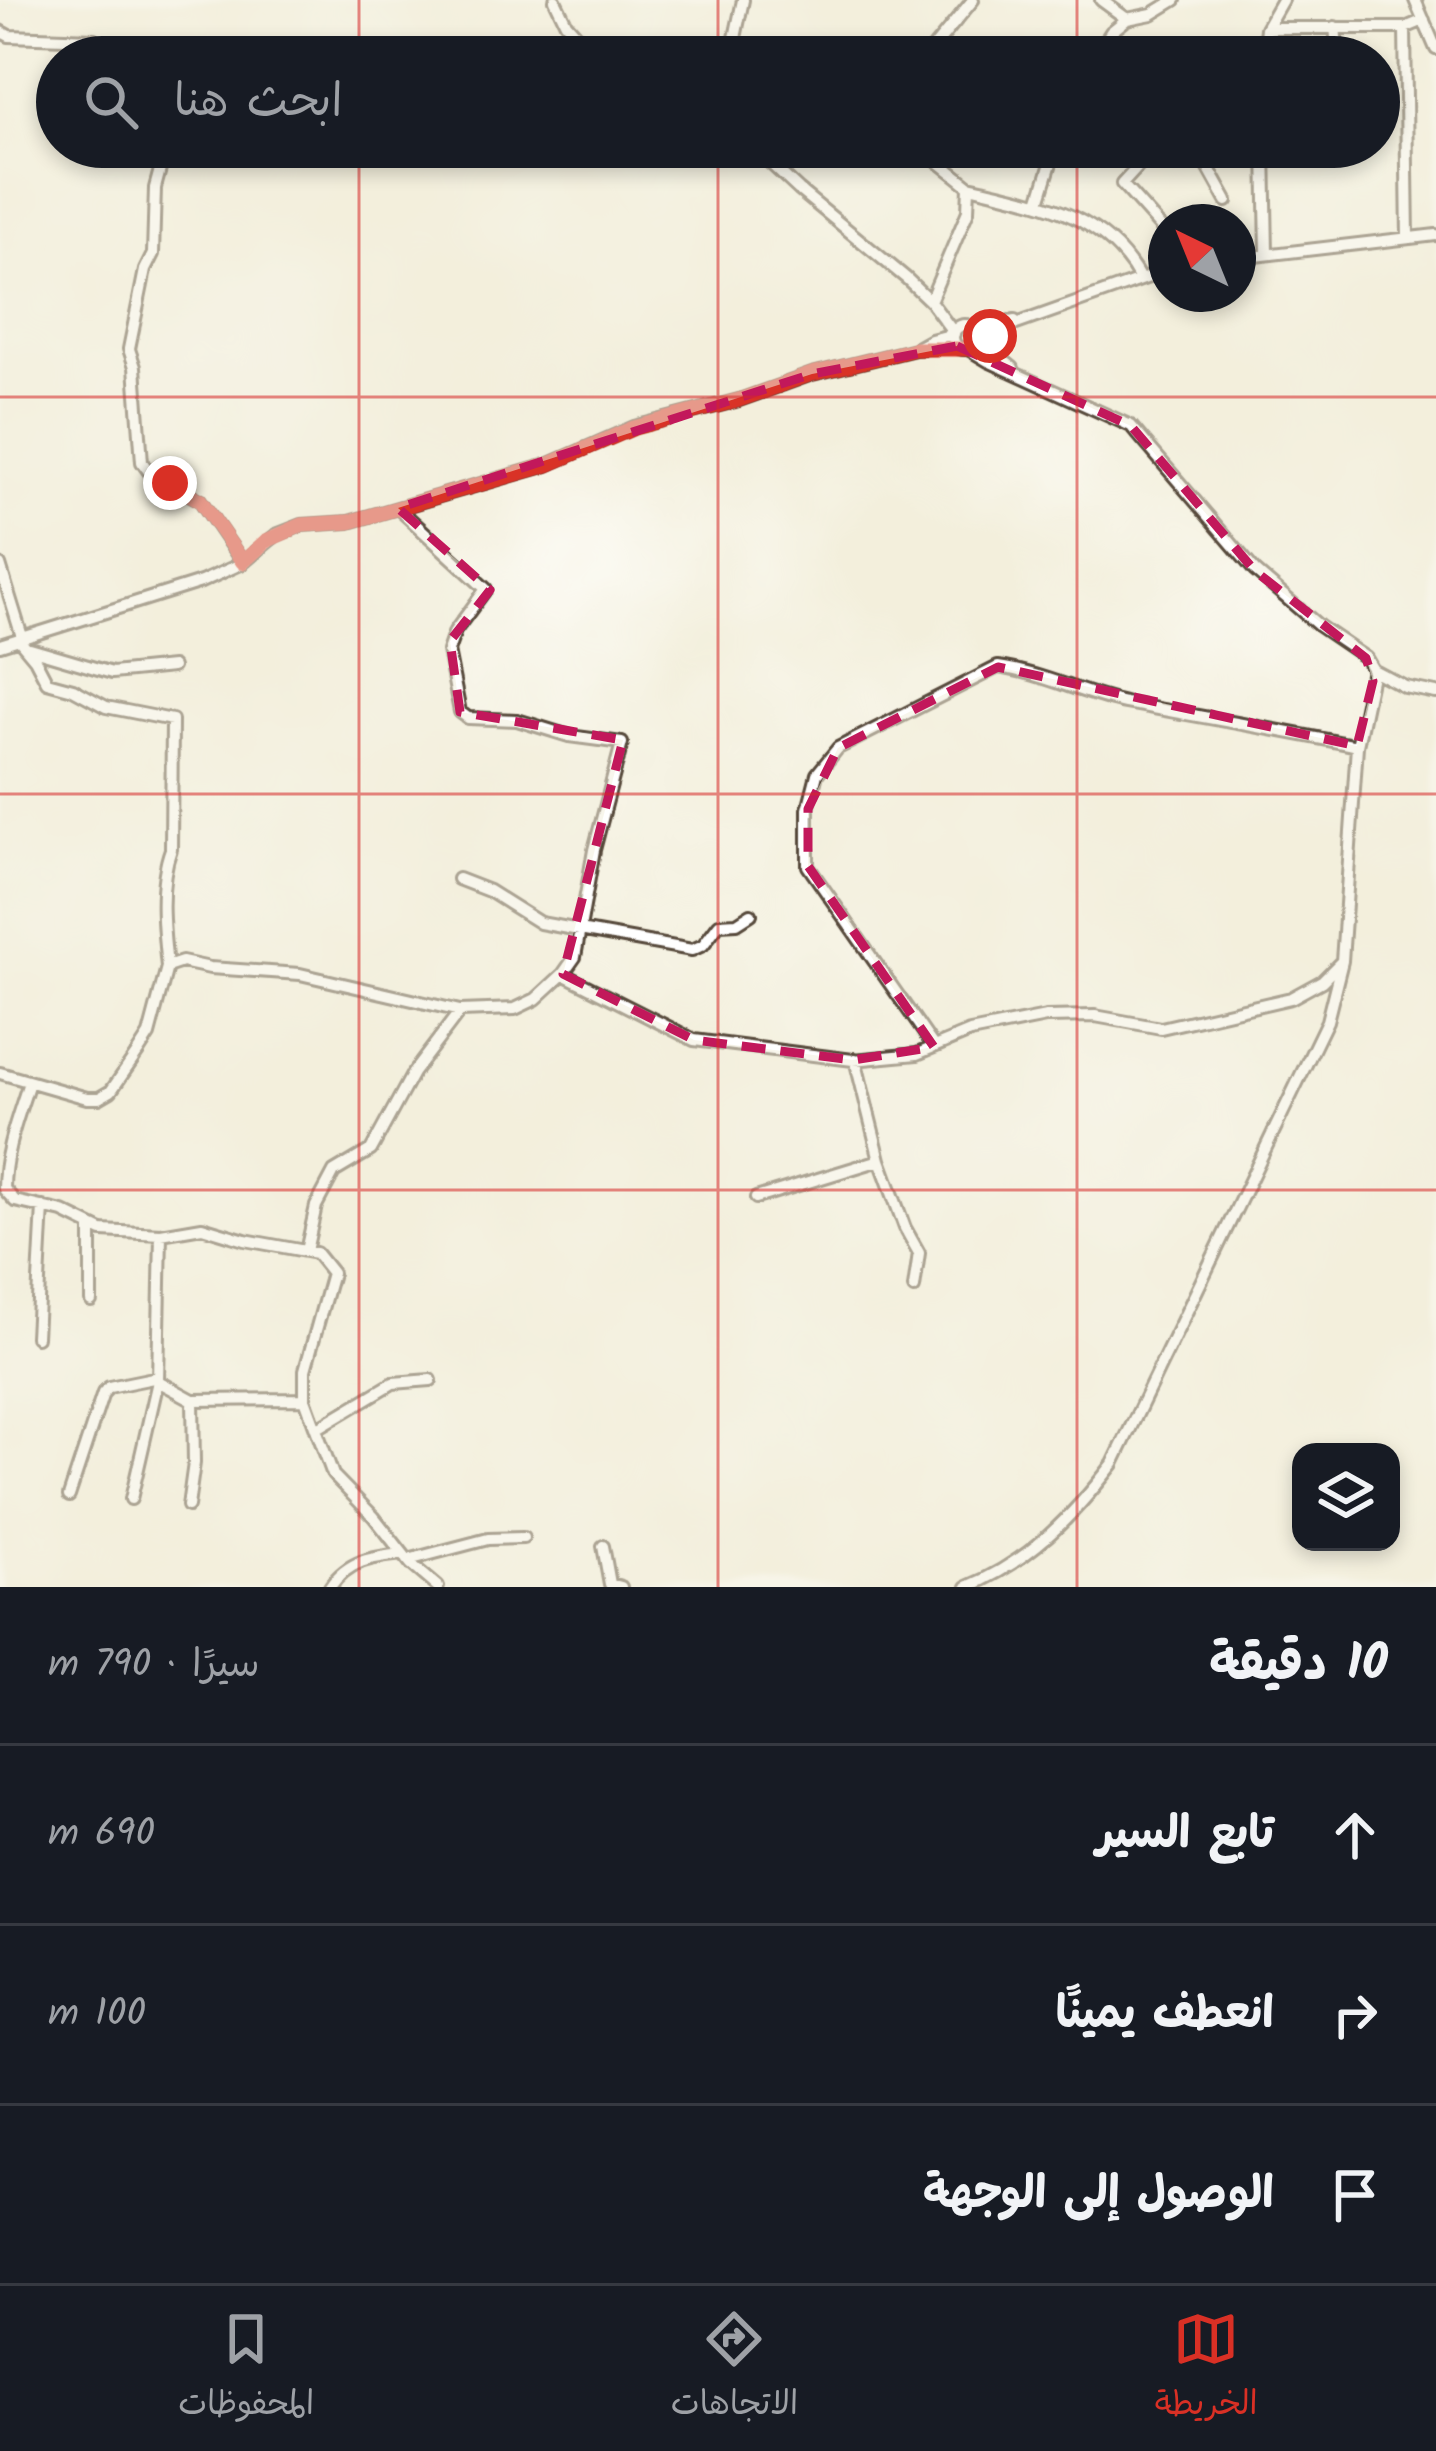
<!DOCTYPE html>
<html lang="ar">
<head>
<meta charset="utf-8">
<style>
	body { margin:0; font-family:Kalam,"Playpen Sans Arabic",sans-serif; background:#242831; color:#f1f3f6; direction:rtl }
	.controls { position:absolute; right:36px; bottom:36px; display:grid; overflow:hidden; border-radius:24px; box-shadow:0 6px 18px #0003 }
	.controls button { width:108px; height:108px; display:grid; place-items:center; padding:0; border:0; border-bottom:3px solid #363941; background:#171b24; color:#f1f3f6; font:60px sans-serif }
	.compass { position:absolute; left:1148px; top:204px; width:108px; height:108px; border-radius:50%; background:#171b24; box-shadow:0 6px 18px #0003; rotate:317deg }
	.stop { position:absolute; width:36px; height:36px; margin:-27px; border:9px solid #d93025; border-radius:50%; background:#fff }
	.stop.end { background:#d93025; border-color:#fff; box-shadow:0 3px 12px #0008 }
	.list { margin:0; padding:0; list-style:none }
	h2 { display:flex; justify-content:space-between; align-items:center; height:156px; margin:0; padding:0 48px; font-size:51px }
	h2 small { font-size:39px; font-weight:400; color:#9ea1a6 }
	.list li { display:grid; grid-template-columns:78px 1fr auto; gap:36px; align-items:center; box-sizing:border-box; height:180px; padding:0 48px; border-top:3px solid #363941 }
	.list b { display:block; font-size:45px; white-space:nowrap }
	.list em { font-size:39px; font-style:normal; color:#9ea1a6 }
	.icon { flex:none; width:66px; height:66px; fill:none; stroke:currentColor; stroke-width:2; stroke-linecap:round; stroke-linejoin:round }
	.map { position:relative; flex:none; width:1436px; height:1587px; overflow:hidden; direction:ltr }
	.search { position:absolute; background:#171b24; box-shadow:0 6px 18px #0003; left:36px; right:36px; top:36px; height:132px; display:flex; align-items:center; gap:30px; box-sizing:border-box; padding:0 42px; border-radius:66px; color:#9ea1a6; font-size:45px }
	.sheet { height:696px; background:#171b24 }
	nav { display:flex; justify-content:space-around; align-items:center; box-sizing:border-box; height:168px; border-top:3px solid #363941; background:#171b24; font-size:33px; color:#9ea1a6 }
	nav a { display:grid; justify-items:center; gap:6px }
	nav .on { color:#d93025 }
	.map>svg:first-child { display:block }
</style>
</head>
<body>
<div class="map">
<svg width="1436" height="1587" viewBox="0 0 1436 1587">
	<rect width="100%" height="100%" fill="#fdfcf7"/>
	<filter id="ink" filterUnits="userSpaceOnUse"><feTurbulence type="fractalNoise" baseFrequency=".00833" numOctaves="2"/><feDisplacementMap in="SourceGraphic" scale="24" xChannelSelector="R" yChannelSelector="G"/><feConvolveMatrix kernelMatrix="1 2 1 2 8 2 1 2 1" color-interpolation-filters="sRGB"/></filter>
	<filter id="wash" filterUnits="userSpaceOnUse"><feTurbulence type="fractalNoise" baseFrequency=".004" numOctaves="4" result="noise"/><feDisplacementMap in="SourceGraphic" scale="48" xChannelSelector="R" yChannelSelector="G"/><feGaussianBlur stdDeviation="2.7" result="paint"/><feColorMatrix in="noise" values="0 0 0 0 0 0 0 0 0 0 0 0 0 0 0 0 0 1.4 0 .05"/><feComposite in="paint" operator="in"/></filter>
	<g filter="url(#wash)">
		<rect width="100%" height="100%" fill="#f3efdc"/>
	</g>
	<g filter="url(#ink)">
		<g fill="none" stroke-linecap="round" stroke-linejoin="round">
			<g stroke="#57483a" stroke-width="16">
				<path id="minor" d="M555,0L566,23L583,42L605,45L628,57
					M1101,0L1127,19L1152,14L1175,0
					M1415,0L1436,49
					M1335,27L1338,57
					M1266,28L1282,0
					M1405,28L1408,238
					M0,31L9,36L94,39L106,57
					M547,57L583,42
					M731,57L743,0
					M926,57L973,0
					M1095,57L1111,32L1127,19
					M1137,57L1263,43
					M1263,57L1266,28H1405L1424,20
					M166,147L155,188L153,254L145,270L129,349L135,367L142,462L150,473L200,500L243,563
					M753,147L799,190L906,278L930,301L954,333
					M920,147L969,186L968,211L930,301
					M1156,147L1122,184L1166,233
					M1197,147L1227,201
					M1265,147L1267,254
					M969,186C1036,202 1104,213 1140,279
					M1039,202L1056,147
					M1238,258L1436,235
					M953 337a12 12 0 1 1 24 0a12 12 0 1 1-24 0Z
					M973,328L1015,321
					M977,338L1166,271
					M977,339L1013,368
					M915,349L957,346
					M0,565L23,640
					M20,641L35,659L47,682L73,689L106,707L172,720L171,849C158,884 163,930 167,967
					M0,645L201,582L243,563L276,535L302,525L349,522L547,465L634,427L739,400L812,374L915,349L931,340L954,334
					M30,649L112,673L172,667
					M1373,670L1405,687L1436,693
					M458,879L489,891L540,923L692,950L703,945L719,924L737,923L751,914
					M563,974L694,1040L853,1060L917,1054L970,1032L1046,1017L1095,1016L1161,1028L1291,998L1322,981L1340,963
					M934,1047L808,866V809L817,774L838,748L998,667C1042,673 1082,694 1125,703C1202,717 1280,730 1357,746
					M855,1059L880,1160L905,1228L919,1253L914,1288
					M0,1073L87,1098H99L111,1091L138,1052L149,1035L167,967L182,962L210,968L300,974L460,1011L515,1009L536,999L563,974L575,957L594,850L622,743L569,736L517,720L468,718L460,712L448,651L455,631L486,589L398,508
					M29,1082C18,1117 4,1151 4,1189L15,1201L63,1212L102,1231L161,1234L202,1227L245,1240L316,1253L332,1273L305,1370V1399L333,1475L374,1517L411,1564L438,1587
					M756,1198L880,1160
					M306,1251L316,1206L334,1172L371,1150L413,1073L460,1011
					M91,1301V1227
					M36,1337L43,1207
					M158,1381L193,1400L194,1463L188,1506
					M193,1400L305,1399
					M316,1429L393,1383L431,1380
					M69,1496L103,1393L109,1387L158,1377
					M131,1499L158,1381L161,1234
					M603,1546L610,1584L621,1587
					M408,1560L488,1539L523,1538
					M330,1587C348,1560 373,1557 403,1554
					M967,1587C1029,1562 1073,1516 1113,1464L1327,1021L1342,961L1357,746L1373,670L1366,658L1319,626L1255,571L1131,426L988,361L968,349"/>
			</g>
			<use href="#minor" stroke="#fff" stroke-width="10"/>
		</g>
	</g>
	<g fill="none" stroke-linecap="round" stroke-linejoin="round" filter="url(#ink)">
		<path stroke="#d93025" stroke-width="15" d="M170,483L200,500L243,562L266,541L302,525L349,522L548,465L634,428L739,400L812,374L915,349H968L977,338L990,336"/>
	</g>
	<path d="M0 0H1436V1587H0ZM957,346L1131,426L1255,571L1366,658L1373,681L1357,746L998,667L838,748L808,809V866L934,1047L853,1060L694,1040L563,974L623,740L460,712L450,641L490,590L398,508L812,374Z" fill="#f3efdc" fill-opacity=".55" fill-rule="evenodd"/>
	<path fill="none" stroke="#c2185b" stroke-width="9" stroke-dasharray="24 15" stroke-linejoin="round" d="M957,346L1131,426L1255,571L1366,658L1373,681L1357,746L998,667L838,748L808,809V866L934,1047L853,1060L694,1040L563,974L623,740L460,712L450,641L490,590L398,508L812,374Z"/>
	<path fill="none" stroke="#d62828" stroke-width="3" stroke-opacity="0.55" d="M359,0V57M718,0V57M1077,0V57M359,147V1587M718,147V1587M1077,147V1587M0,397H1436M0,794H1436M0,1190H1436"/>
</svg>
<div class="controls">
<button><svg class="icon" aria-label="layers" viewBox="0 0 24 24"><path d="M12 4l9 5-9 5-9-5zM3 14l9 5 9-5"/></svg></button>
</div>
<svg class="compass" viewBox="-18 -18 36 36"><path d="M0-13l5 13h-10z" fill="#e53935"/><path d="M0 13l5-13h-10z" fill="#9ea1a6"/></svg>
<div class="stop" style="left:990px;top:336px"></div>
<div class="stop end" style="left:170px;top:483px"></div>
<div class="search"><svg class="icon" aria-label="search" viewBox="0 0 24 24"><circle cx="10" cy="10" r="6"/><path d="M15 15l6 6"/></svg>ابحث هنا</div>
</div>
<section class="sheet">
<h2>10 دقيقة<small>سيرًا · 790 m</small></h2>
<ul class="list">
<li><svg class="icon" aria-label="ahead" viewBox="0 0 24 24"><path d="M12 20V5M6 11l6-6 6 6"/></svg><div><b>تابع السير</b></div><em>690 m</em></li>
<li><svg class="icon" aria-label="right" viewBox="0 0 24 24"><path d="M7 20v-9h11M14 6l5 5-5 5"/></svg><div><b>انعطف يمينًا</b></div><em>100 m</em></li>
<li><svg class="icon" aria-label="arrive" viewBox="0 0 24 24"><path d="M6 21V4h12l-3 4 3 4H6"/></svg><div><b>الوصول إلى الوجهة</b></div></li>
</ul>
</section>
<nav>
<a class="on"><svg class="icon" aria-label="map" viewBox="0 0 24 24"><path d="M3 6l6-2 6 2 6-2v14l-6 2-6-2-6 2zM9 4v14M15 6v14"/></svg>الخريطة</a>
<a><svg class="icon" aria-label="directions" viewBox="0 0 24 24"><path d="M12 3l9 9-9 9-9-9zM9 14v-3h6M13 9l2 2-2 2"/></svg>الاتجاهات</a>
<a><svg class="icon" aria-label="saved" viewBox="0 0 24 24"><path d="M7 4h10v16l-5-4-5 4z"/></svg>المحفوظات</a>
</nav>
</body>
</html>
